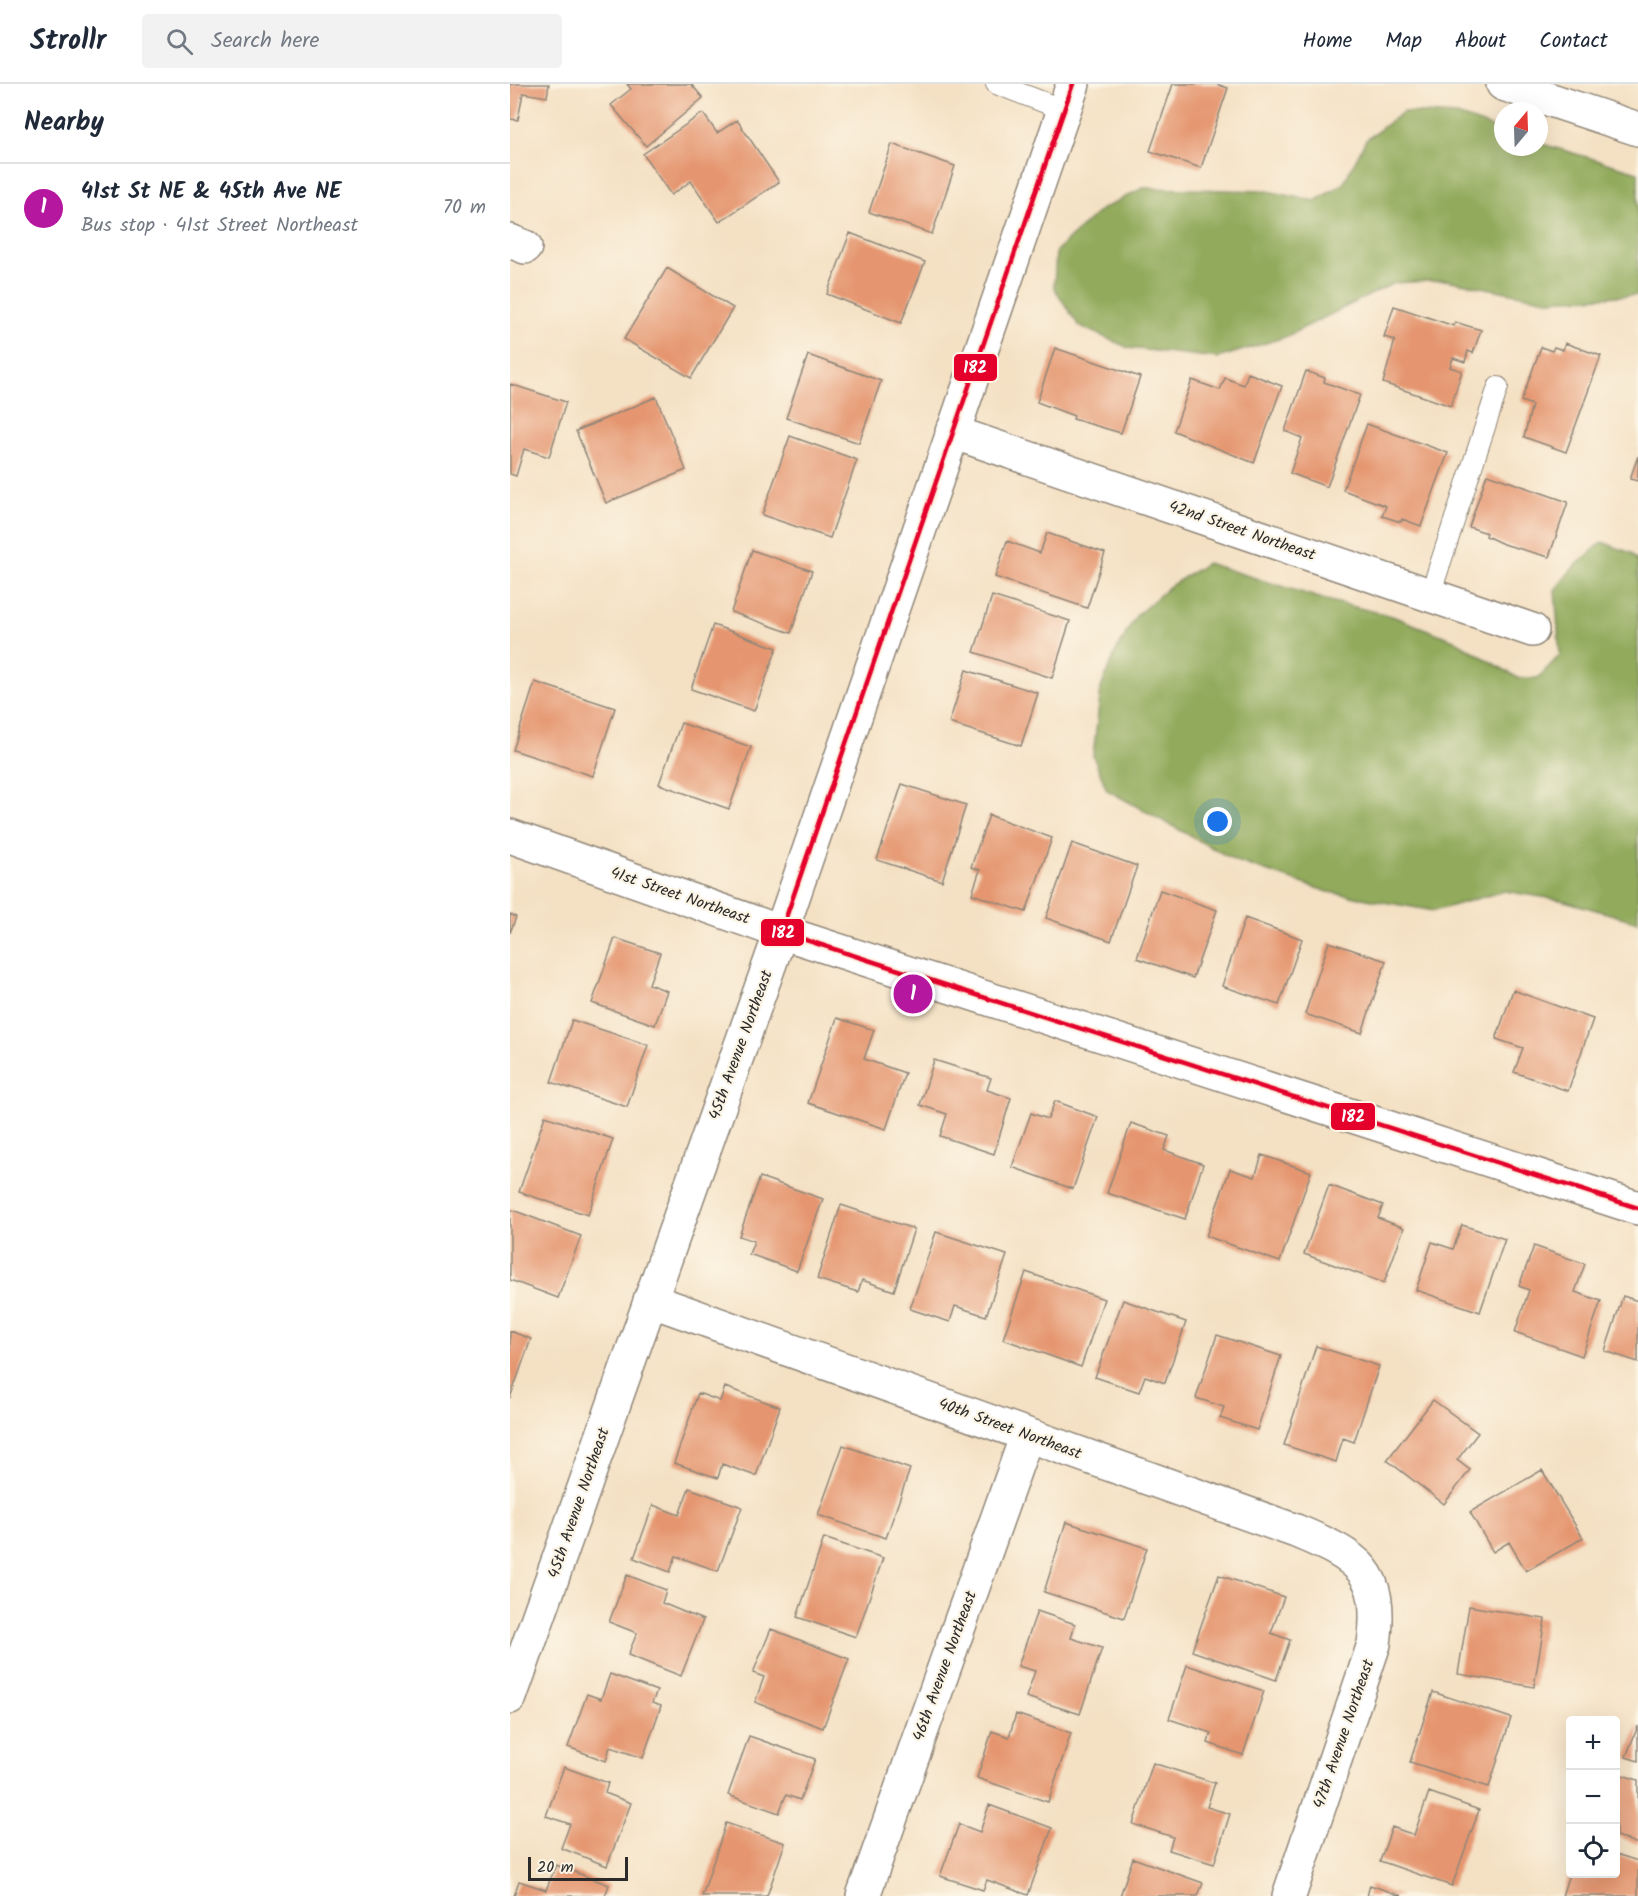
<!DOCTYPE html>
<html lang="en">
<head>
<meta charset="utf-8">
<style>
	body { margin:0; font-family:Kalam,sans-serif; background:#f2f2f3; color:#1f2937 }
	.controls { position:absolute; right:18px; bottom:18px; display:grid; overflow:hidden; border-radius:6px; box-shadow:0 6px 24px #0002 }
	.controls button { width:54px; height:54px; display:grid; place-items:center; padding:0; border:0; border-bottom:2px solid #e0e1e3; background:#fff; color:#1f2937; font:30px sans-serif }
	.compass { position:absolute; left:984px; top:18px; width:54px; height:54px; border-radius:50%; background:#fff; box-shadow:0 6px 24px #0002; rotate:19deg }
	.scale { position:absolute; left:18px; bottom:15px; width:100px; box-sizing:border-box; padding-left:6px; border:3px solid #2b2b2b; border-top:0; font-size:16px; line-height:21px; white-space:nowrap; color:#2b2b2b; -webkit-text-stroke:4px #fcf5e5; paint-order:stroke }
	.you { position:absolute; left:708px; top:738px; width:21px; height:21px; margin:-15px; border:4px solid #fff; border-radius:50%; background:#1a73e8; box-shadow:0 0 0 9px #1a73e833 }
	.badge { display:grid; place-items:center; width:39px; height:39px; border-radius:50%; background:#b5179e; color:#fff; font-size:20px; font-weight:700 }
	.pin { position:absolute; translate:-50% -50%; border:3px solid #fff; box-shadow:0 2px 6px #0006 }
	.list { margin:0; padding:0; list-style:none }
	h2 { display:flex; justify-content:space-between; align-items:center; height:78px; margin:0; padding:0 24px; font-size:26px }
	h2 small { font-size:20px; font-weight:400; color:#747a83 }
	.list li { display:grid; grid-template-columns:39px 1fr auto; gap:18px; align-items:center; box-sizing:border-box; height:90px; padding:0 24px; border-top:2px solid #e0e1e3 }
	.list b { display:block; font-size:22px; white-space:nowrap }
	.list p { margin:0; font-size:20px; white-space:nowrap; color:#747a83 }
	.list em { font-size:20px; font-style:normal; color:#747a83 }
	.icon { flex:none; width:33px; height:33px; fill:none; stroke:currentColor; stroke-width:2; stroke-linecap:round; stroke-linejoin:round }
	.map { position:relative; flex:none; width:1128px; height:1812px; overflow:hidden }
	header { display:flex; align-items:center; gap:36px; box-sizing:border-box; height:84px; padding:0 30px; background:#fff; border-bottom:2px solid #e0e1e3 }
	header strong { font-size:28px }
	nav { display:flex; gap:33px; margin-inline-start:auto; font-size:21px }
	.search { width:420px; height:54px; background:#f2f2f3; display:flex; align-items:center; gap:15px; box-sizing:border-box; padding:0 21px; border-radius:6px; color:#747a83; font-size:22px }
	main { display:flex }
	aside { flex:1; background:#fff }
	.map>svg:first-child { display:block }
</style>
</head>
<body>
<header>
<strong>Strollr</strong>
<div class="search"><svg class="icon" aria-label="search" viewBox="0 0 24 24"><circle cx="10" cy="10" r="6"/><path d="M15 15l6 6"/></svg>Search here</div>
<nav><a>Home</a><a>Map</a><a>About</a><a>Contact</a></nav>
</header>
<main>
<aside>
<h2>Nearby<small></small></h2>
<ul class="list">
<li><span class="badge">1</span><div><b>41st St NE &amp; 45th Ave NE</b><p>Bus stop · 41st Street Northeast</p></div><em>70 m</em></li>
</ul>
</aside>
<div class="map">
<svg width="1128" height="1812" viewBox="0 0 1128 1812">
	<rect width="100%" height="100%" fill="#fcf5e5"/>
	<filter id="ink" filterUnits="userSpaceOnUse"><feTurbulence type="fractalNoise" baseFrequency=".0167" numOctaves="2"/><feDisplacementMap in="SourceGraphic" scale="12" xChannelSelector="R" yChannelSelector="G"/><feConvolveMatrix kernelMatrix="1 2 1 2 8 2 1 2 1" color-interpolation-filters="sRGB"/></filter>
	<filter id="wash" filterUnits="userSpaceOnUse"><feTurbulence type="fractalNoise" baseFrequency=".008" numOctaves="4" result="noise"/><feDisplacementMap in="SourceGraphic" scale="24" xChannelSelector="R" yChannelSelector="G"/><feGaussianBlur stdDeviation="1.35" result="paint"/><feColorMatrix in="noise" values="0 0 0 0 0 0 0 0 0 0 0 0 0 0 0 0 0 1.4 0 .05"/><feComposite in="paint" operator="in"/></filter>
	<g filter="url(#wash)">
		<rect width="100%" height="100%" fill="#f4e1c4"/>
		<path fill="#91aa5b" stroke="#5e6a43" stroke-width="1.5" d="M893,28L947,31L993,47V63H1029V59L1128,88V211L1037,216L936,196L884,199L775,253L708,274L619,264L569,242L544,204L546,167L590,126L633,104L757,107L805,117L833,100L856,56Z
			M1092,458L1121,469L1128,478V838L1051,816L994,807L924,827L818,808L726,777L597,706L583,672L591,604L605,569L626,532L660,502L697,479L816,516L882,532L944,556L1008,594H1028L1050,571L1045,506L1061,486Z"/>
		<g id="blocks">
			<path fill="#e59670" d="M0,0H39L37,13L13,9L8,36L0,35Z
				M117,0H181L193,14L136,62L101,21L121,5Z
				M663,0H706L718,4L691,84L640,67Z
				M193,29L207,49L227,36L269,98L209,138L181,97L161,111L133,70Z
				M382,60L445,82L422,150L359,128Z
				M340,149L415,178L391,239L317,210Z
				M157,184L223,224L181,294L114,255Z
				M884,222L944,242L945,238L971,246L963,269L958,267L955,278L943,274L940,283L952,287L941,322L873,299L885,256L874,253Z
				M1055,259L1091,272L1056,368L1014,353L1022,321L1011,317L1031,263L1042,267L1044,263L1053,266Z
				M545,264L630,293L611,349L563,335L564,332L527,318Z
				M298,271L371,297L349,359L276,334Z
				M796,287L815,294L814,298L850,311L817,403L780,389L792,354L775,347Z
				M738,289L772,302L744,379L664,347L682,296L710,306L715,294L734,301Z
				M0,300L56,318L39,373L14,365L6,392L0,390Z
				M146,313L176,386L96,419L66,347Z
				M857,340L938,369L911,442L892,435L891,438L872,432L876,422L833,406Z
				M280,352L347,376L320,454L252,431Z
				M1128,372V397L1120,395Z
				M977,390L1058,418L1039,473L993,460L976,452L977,449L959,443Z
				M537,449L595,469L577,524L485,493L497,457L530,469Z
				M242,466L302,487L281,549L221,528Z
				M482,512L560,537L542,594L464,568Z
				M203,541L267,564L244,627L181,605Z
				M456,586L528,609L511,662L439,639Z
				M25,598L105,624L83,692L3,666Z
				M171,639L241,663L219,725L149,700Z
				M392,700L456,721L432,797L367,776Z
				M479,731L542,754L516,828L462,810L470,786L461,783Z
				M562,759L627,782L601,857L536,834Z
				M650,806L707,826L683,894L627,874Z
				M0,830L6,833L0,849Z
				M735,834L792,855L769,921L712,902Z
				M105,854L150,869L139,900L157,907L145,941L82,919Z
				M819,858L876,877L852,949L795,930Z
				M1003,906L1083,935L1058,1007L1004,988L1013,964L986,955Z
				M327,934L364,946L354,975L395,989L376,1045L298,1019Z
				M62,936L138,961L117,1023L41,998Z
				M424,976L481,994L477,1006L501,1014L484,1070L430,1052L437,1030L410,1021Z
				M545,1017L588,1033L563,1105L502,1083L521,1029L538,1035Z
				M35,1032L103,1055L78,1131L9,1108Z
				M621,1039L659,1052L654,1066L693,1080L675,1135L597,1109Z
				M752,1071L801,1088L770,1178L696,1152L720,1085L745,1093Z
				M250,1093L313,1115L287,1187L239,1170L244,1157L229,1152Z
				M819,1101L873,1121L868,1134L894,1144L874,1199L794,1170Z
				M331,1121L404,1145L384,1207L352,1196L348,1208L307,1195Z
				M0,1125L71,1152L48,1214L0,1196Z
				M952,1141L995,1155L970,1228L906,1206L922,1158L943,1165Z
				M426,1148L497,1171L476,1232L445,1222L440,1238L400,1225Z
				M1024,1162L1075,1180L1065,1208L1091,1217L1072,1272L1005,1248L1019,1206L1009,1202Z
				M516,1188L594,1215L571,1283L493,1255Z
				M1113,1212L1128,1217V1278L1095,1267Z
				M613,1216L676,1238L655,1299L635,1292L629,1308L585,1293Z
				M0,1247L21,1255L0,1314Z
				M707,1251L771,1272L747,1346L710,1334L714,1323L686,1314Z
				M806,1262L869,1282L844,1358L833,1354L826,1378L774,1361Z
				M215,1303L270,1323L246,1392L212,1380L208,1394L164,1379L188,1309L210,1317Z
				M923,1316L968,1349L947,1376L960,1386L934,1420L877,1376Z
				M333,1361L400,1385L376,1454L308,1431Z
				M1032,1386L1073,1454L1016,1487L999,1458L983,1468L960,1428Z
				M179,1404L232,1423L208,1487L166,1472L160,1488L124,1474L143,1421L169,1431Z
				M556,1438L637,1464L614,1534L534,1508Z
				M314,1454L373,1474L346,1553L287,1533Z
				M117,1491L156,1506L152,1519L193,1536L171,1592L118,1571L127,1549L99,1538Z
				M709,1491L774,1513L761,1549L780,1556L766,1596L682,1567Z
				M959,1522L1035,1535L1024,1603L948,1590Z
				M527,1527L565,1540L561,1554L592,1564L570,1630L516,1613L525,1587L508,1582Z
				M261,1545L339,1575L313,1644L245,1618L254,1593L243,1589Z
				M677,1581L754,1607L733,1671L698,1659L701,1649L659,1635Z
				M100,1590L147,1607L142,1619L151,1622L133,1674L100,1663L96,1677L58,1663L77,1610L91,1615Z
				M923,1608L1001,1634L979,1703L900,1678Z
				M506,1630L561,1649L538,1718L467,1694L482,1647L499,1653Z
				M1128,1642V1677L1116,1673Z
				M239,1652L305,1675L290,1716L276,1711L269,1729L218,1711Z
				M643,1679L705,1699L697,1723L720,1730L704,1780L659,1766L663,1753L623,1740Z
				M54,1683L98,1699L95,1709L121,1719L97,1782L51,1764L60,1740L36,1732Z
				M1106,1689L1128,1696V1760L1106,1752Z
				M919,1708L969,1726L942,1802L870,1777L882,1743L904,1751Z
				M479,1721L542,1744L518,1811L477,1796L473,1806L430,1792L449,1740L470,1748Z
				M216,1739L275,1759L257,1812H192Z
				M1106,1770L1128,1777V1812H1052L1059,1790H1106Z
				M623,1774L693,1799L688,1812H610Z
				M46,1781L99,1801L95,1812H4L9,1797L36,1806Z
				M860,1801L892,1812H857Z"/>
		</g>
	</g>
	<g filter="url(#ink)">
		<use href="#blocks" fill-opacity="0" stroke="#908678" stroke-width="1.5"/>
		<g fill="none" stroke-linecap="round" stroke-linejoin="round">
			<g stroke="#908678" stroke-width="22">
				<path id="service" d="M486,0L554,26
					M920,511L988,303"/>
			</g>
			<g stroke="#908678" stroke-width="36">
				<path id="minor" d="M993,0L1128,45
					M0,157L15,163
					M442,348L1022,546
					M0,752L271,848L1128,1124
					M140,1216L786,1447C848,1473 874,1486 864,1560L779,1812
					M353,1812L517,1351"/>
			</g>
			<g stroke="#908678" stroke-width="36">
				<path id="tertiary" d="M0,1613L271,848L563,0"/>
			</g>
			<use href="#service" stroke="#fff" stroke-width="20"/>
			<use href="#minor" stroke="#fff" stroke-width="33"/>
			<use href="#tertiary" stroke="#fff" stroke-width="33"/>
			<g stroke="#fcf5e5" stroke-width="9">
				<path id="bus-1" d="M563,0L271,848L1128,1124"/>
			</g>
			<use href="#bus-1" stroke="#e4002b" stroke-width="4.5"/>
		</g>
	</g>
	<g text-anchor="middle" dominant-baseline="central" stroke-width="4.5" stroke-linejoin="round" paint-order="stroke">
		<g font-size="16" fill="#2b2b2b" stroke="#fcf5e5">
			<text transform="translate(732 447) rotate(19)">42nd Street Northeast</text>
			<text transform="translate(170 812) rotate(19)">41st Street Northeast</text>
			<text transform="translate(231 961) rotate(-70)">45th Avenue Northeast</text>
			<text transform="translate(500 1345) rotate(20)">40th Street Northeast</text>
			<text transform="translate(69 1419) rotate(-71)">45th Avenue Northeast</text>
			<text transform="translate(435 1582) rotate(-70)">46th Avenue Northeast</text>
			<text transform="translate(834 1650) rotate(-71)">47th Avenue Northeast</text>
		</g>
	</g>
	<g stroke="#fcf5e5" stroke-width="2">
		<rect x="443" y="269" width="45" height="29" rx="6" fill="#e4002b"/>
		<rect x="250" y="834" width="45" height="29" rx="6" fill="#e4002b"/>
		<rect x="820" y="1018" width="46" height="29" rx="6" fill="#e4002b"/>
	</g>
	<g font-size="16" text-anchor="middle" font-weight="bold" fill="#fff">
		<text x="465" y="289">182</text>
		<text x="273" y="854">182</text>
		<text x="843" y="1038">182</text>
	</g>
</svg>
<div class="controls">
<button>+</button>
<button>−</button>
<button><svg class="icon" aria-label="locate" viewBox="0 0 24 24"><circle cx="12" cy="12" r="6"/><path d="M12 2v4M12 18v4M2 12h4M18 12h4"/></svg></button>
</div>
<svg class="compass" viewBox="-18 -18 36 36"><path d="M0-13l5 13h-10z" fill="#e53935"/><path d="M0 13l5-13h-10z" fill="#747a83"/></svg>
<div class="scale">20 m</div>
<div class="you"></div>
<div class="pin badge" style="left:403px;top:910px">1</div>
</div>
</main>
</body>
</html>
